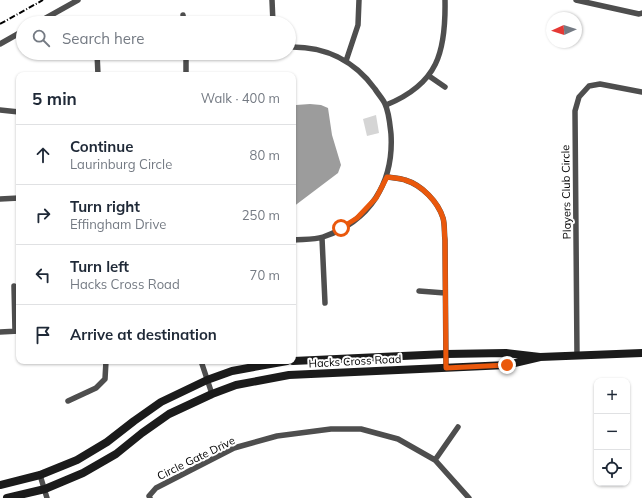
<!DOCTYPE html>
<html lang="en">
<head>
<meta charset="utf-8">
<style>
	body { margin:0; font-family:Mulish,sans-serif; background:#f6f6f7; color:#1f2937 }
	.controls { position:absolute; right:12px; bottom:12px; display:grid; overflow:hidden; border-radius:8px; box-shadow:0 1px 3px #0004 }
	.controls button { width:36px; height:36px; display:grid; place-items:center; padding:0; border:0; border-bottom:1px solid #e0e1e3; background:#fff; color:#1f2937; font:20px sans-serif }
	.compass { position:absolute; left:546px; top:12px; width:36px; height:36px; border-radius:50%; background:#fff; box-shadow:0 1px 3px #0004; rotate:267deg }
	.stop { position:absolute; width:12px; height:12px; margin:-9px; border:3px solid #ea580c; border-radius:50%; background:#fff }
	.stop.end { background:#ea580c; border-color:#fff; box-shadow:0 1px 4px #0008 }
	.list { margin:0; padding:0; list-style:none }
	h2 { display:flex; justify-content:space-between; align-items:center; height:52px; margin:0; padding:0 16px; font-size:17px }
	h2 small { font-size:13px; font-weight:400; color:#747a83 }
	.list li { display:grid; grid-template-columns:26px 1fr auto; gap:12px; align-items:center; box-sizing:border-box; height:60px; padding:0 16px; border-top:1px solid #e0e1e3 }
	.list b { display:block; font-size:15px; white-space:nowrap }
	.list p { margin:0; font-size:13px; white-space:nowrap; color:#747a83 }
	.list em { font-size:13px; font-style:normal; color:#747a83 }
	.icon { flex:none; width:22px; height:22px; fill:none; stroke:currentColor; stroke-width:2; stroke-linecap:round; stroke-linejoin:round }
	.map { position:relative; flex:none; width:642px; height:498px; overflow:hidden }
	.search { position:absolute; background:#fff; box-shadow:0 1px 3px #0004; left:16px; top:16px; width:280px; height:44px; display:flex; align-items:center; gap:10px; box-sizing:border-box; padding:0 14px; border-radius:22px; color:#747a83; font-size:15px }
	.panel { position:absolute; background:#fff; box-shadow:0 1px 3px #0004; left:16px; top:72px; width:280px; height:292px; border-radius:8px }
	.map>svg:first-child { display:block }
</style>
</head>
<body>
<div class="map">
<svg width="642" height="498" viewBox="0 0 642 498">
	<rect width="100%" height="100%" fill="#fff"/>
	<path fill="#d5d5d5" d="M376,115L379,133L367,136L363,119Z"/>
	<path fill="#9c9c9c" d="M310,104L321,105L328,108L332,135L341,165L338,173L293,207V107L296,105Z"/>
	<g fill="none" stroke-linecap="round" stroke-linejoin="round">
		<path stroke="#4e4e4e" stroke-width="5.5" d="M272,0L273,23
			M576,0L639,14L642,13
			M183,15L184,23
			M37,23L78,0
			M0,44L23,31
			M289,47C324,46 354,60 375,89C378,94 383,99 385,104C389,112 390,125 391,134C394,183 370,221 323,237C314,240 302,239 293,240
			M97,53L98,75
			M186,53V75
			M346,61L358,25L359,0
			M429,76L445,87
			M386,105C438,84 446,52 445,0
			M0,110L19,112
			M387,177C393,178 399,178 405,180C422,185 438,202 443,218C445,225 444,233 445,240L446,368
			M0,199L19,198
			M322,238L325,303
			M14,286L15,331
			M419,291L445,293
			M0,332L19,331
			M577,356L575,111L579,97L589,86L600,84L642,92
			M201,361L212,394
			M68,401L96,388L105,379L106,361
			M435,460L458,427
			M40,475L47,498
			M150,498L149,496L156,488L234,448L277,436L331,429H361L398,439L435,460L469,498"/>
		<path stroke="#1b1b1b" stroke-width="8" d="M293,361L446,354L506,353L540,357L642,353
			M0,485L40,475L77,460L107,442L134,421L161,402L207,380L232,371L287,361
			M7,498L45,489L83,473L116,454L142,433L169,414L212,394L236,385L289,375L507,365L540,357"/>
		<path stroke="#000" stroke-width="2" stroke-dasharray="6 2 1 2" stroke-linecap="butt" d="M0,24L43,0"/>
	</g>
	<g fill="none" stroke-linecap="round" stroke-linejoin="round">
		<path stroke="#ea580c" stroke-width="5" d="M341,228L357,218L376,198L387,177C393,178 399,178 405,180C422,185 438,202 443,218C445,225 444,233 445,240L446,368L507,365"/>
	</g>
	<g text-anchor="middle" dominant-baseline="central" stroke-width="4" stroke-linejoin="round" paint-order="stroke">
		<g font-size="11" fill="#000" stroke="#fff">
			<text transform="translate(566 192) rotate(-91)">Players Club Circle</text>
			<text transform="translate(355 361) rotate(-3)">Hacks Cross Road</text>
			<text transform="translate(196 458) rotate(-26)">Circle Gate Drive</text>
		</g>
	</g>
</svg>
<div class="controls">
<button>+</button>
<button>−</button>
<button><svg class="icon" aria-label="locate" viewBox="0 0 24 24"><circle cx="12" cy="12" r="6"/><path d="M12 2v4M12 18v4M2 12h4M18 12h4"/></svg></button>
</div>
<svg class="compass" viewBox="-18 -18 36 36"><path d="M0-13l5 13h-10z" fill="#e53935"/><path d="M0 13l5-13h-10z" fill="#747a83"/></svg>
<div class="stop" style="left:341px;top:228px"></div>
<div class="stop end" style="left:507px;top:365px"></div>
<div class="search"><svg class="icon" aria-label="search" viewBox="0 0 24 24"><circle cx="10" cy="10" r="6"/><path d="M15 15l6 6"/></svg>Search here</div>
<section class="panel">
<h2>5 min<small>Walk · 400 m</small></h2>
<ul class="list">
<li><svg class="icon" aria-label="ahead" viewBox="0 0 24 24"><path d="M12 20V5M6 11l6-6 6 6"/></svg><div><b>Continue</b><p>Laurinburg Circle</p></div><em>80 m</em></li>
<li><svg class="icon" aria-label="right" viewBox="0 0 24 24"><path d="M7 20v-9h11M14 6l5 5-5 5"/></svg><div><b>Turn right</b><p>Effingham Drive</p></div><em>250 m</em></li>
<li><svg class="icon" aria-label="left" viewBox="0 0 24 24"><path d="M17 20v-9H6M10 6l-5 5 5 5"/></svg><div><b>Turn left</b><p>Hacks Cross Road</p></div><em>70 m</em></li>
<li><svg class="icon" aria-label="arrive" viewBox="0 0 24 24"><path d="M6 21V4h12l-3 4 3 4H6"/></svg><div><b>Arrive at destination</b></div></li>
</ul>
</section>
</div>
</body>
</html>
